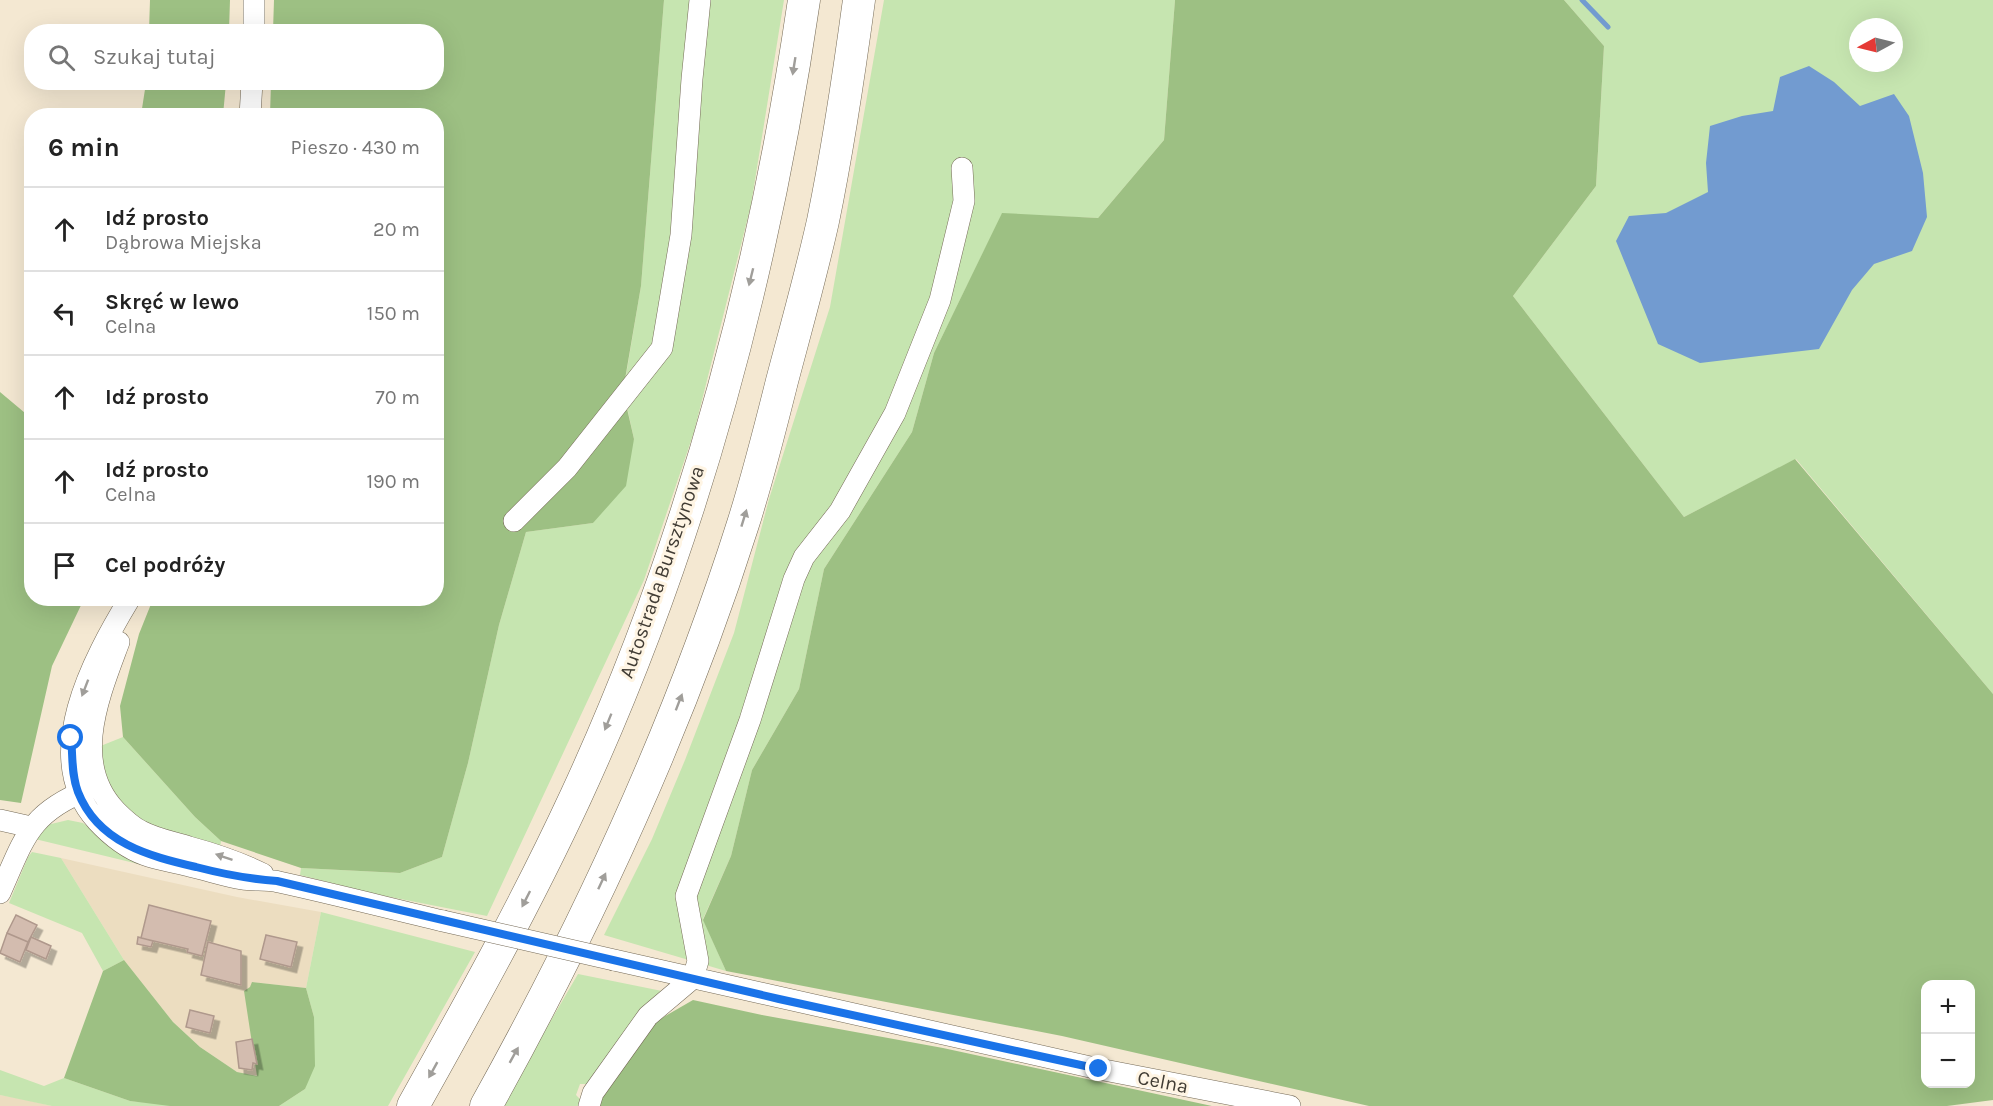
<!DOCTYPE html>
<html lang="pl">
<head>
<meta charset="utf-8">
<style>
	body { margin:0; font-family:Karla,sans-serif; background:#f2f2f2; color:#222 }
	.controls { position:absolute; right:18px; bottom:18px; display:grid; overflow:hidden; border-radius:12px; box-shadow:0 6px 24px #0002 }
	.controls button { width:54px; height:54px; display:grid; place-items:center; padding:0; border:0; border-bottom:2px solid #e0e0e0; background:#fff; color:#222; font:30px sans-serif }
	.compass { position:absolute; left:1849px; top:18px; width:54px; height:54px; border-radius:50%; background:#fff; box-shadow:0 6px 24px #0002; rotate:263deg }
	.stop { position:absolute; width:18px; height:18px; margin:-14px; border:4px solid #1a73e8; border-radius:50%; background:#fff }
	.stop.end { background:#1a73e8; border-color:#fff; box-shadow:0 2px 6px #0008 }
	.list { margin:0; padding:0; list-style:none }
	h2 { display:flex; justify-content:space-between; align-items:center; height:78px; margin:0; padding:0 24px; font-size:26px }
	h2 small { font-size:20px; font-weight:400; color:#767676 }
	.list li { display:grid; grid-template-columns:39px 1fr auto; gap:18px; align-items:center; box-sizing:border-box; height:84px; padding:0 24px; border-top:2px solid #e0e0e0 }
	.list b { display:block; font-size:22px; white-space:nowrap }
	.list p { margin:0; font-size:20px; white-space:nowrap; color:#767676 }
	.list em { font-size:20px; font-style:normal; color:#767676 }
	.icon { flex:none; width:33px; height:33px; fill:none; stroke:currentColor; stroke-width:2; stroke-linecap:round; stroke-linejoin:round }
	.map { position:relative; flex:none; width:1993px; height:1106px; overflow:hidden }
	.search { position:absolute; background:#fff; box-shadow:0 6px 24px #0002; left:24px; top:24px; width:420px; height:66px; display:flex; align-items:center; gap:15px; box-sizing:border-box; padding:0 21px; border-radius:24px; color:#767676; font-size:22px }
	.panel { position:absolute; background:#fff; box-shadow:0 6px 24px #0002; left:24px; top:108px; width:420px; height:498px; border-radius:24px }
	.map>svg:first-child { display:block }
</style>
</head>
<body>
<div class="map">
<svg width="1993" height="1106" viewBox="0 0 1993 1106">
	<defs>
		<filter id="shadow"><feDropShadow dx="5.5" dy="5.5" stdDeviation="0" flood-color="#0004"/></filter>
	</defs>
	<rect width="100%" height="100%" fill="#f4e8d2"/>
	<path fill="#ecddc0" d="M61,858L237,897L321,912L306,988L252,982L258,1076L237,1072L200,1047L173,1022L124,960Z
		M0,1095L22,1099L52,1106H0Z"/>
	<path fill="#c6e5b0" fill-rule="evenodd" d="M664,0H694L673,233L653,345L625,381L641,286Z
		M705,0H784L751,205L694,432L644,580L487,916L375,894L300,875L301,868L400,873L442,857L468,763L499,625L526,532L593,523L634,439L627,407L667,349Z
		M884,0H1175L1164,140L1098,218L1002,214L934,353L912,432L824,569L799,689L752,770L731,856L703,919L726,971L604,935L652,839L685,760L734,633L769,499L830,307Z
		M1564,0H1993V694L1796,459L1684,517L1513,296L1596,186L1604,46ZM1858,27H1894V63H1858Z
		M123,737L195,817L221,841L220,849L146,823L132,814L106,784L98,747Z
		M68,820L83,823L103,839L217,883L35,839L47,825Z
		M32,852L61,858L124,960L103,971L82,933L9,903L28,857Z
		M321,912L475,952L388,1106H279L305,1089L314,1017L306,988Z
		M578,974L662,991L591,1084H580L576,1095L582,1101L581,1106H501Z
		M0,1070L44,1086L64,1078L130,1101L190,1106H52L0,1095Z"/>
	<path fill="#9dc083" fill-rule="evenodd" d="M150,0H230L229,31H149Z
		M274,0H664L641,286L623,391L634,439L626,486L593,523L526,532L499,625L468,763L442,857L400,873L301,868L221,841L195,817L123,737L120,706L139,634L153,599L436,598V116L270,115L271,83L436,82V32L273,31Z
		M1175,0H1564L1604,46L1596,186L1513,296L1684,517L1795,459L1993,694V1100L1947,1106H1369L1062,1036L726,971L703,920L731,856L752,770L799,689L824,569L912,432L934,353L1002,213L1098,218L1164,140ZM1970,984V1084H1926V984Z
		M146,83H226L223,115H141Z
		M0,392L31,418L32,598L84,599L52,666L21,803L0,800Z
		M124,960L173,1022L200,1047L237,1072L257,1076L244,991L250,987L252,982L306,988L314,1017L315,1066L305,1089L279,1106H170L130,1101L64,1078L103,971Z
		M693,1000L762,1015L943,1048L1212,1106H596L648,1026Z"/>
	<path fill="#729bd0" d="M1809,66L1834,82L1860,106L1894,94L1909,116L1923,173L1927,217L1912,251L1874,264L1852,290L1819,349L1700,363L1658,344L1616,241L1629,216L1666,213L1708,192L1706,163L1710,126L1742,116L1773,111L1780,77Z"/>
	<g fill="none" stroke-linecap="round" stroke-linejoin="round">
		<path stroke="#729bd0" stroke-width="5" d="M1582,0L1608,27"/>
	</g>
	<path fill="#d3bcaf" stroke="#af988c" stroke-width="1.5" filter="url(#shadow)" d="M149,905L211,921L202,956L187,952L188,949L141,938Z
		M16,915L37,925L28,942L7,933Z
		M7,933L28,942L20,962L0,953Z
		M266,935L297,942L291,967L260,959Z
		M31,937L51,946L46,959L26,950Z
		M138,937L153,941L151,947L137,944Z
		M208,942L241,951V985L201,975Z
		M190,1010L214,1016L210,1033L186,1027Z
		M252,1039L257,1064L253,1063L252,1070L239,1068L236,1042Z"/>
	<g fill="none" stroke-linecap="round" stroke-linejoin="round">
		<g stroke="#756a57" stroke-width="22">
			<path id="minor" d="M254,0V32
				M250,116L252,82
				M514,521L567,468L662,348L681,235L692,79L700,0
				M130,598C93,659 39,757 97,821C110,835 126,848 145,855C159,860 175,862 189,866C207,870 225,876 242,879C254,881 267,879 279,882C334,894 388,908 443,921
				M119,642C99,696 70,763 116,811C124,819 131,826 141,831C156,839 173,842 189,847C215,854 239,862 263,874
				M0,820L31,827
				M0,893C25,837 29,813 89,789
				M614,960L1099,1069L1290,1106
				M589,1106L593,1093L648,1016L693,978L698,961L686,896L750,720L794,579L804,557L840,511L895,413L940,300L964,201L962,168"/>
		</g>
		<g stroke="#756a57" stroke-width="33">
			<path id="highway" d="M413,1106C470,1004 527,902 576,796C692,545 764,273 804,0
				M486,1106C589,921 679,726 743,524C758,477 770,429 782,381C796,328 811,275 823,221C838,148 849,74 859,0"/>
		</g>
		<use href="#minor" stroke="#fff" stroke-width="21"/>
		<use href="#highway" stroke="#fff" stroke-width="32"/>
		<g stroke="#756a57" stroke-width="22" stroke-linecap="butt">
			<path id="minor-bridge" d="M443,921L614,960"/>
		</g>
		<use href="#minor-bridge" stroke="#fff" stroke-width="21"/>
	</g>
	<defs><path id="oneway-solid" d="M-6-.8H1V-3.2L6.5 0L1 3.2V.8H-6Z" transform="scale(1.5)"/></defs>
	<g fill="#a09e9a">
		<use href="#oneway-solid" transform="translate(794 66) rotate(99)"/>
		<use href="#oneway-solid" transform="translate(751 277) rotate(104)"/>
		<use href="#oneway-solid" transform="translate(744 518) rotate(-73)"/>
		<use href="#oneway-solid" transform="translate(85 688) rotate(111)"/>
		<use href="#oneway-solid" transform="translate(679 702) rotate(-69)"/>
		<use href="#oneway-solid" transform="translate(608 722) rotate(112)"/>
		<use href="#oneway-solid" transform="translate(224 857) rotate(-161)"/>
		<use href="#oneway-solid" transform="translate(602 881) rotate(-65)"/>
		<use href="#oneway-solid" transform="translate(526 899) rotate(117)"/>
		<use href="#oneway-solid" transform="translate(514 1055) rotate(-61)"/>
		<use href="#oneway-solid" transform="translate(433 1070) rotate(119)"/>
	</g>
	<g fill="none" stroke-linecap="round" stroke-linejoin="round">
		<path stroke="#1a73e8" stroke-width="8" d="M71,738C73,756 71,774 78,792C98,843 149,856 196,867C223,874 249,879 277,881L779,999L1099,1069"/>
	</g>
	<g text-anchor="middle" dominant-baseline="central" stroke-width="6" stroke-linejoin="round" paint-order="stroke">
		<g font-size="20" fill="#413c34" stroke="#fff5e4">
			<text transform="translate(662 572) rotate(-71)">Autostrada Bursztynowa</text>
			<text transform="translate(1163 1082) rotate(11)">Celna</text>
		</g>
	</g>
</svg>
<div class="controls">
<button>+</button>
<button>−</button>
</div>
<svg class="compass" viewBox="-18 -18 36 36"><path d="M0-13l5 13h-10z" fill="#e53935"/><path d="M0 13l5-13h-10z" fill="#767676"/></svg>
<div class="stop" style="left:71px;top:738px"></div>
<div class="stop end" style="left:1099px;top:1069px"></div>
<div class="search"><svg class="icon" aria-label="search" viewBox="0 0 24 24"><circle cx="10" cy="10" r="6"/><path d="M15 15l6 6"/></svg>Szukaj tutaj</div>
<section class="panel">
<h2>6 min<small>Pieszo · 430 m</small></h2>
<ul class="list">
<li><svg class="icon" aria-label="ahead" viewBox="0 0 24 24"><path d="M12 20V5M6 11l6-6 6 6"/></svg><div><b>Idź prosto</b><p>Dąbrowa Miejska</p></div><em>20 m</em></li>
<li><svg class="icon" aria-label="left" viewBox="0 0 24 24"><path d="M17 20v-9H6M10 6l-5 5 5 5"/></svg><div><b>Skręć w lewo</b><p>Celna</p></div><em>150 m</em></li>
<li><svg class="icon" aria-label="ahead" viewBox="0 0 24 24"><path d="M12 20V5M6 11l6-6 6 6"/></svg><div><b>Idź prosto</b></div><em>70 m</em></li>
<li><svg class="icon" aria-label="ahead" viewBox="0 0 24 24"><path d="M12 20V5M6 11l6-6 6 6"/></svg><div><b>Idź prosto</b><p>Celna</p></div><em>190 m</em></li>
<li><svg class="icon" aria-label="arrive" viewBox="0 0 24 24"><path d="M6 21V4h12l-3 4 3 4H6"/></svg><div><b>Cel podróży</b></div></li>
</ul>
</section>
</div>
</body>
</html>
